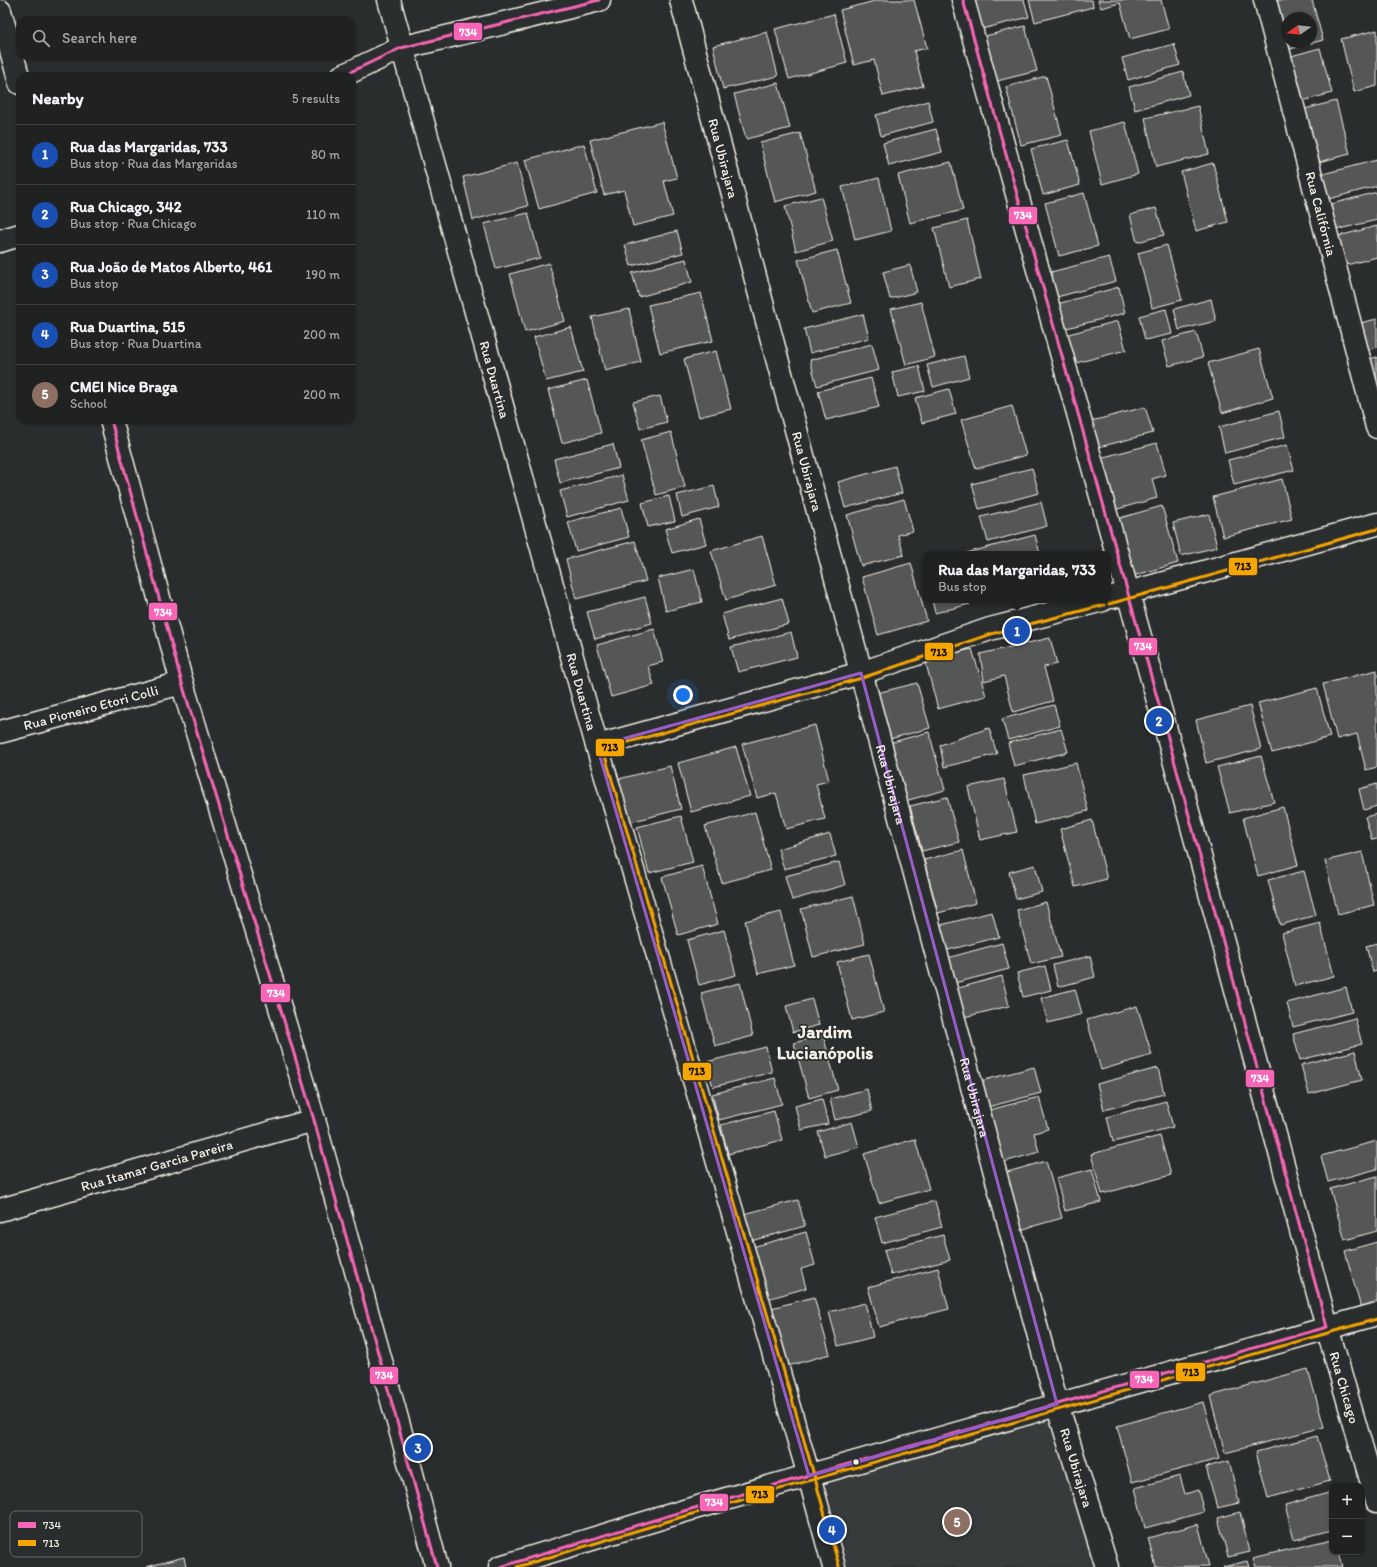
<!DOCTYPE html>
<html lang="en">
<head>
<meta charset="utf-8">
<style>
	body { margin:0; font-family:Itim,sans-serif; background:#2d2f2f; color:#f1f3f6 }
	.controls { position:absolute; right:12px; bottom:12px; display:grid; overflow:hidden; border-radius:8px; box-shadow:0 1px 3px #0004 }
	.controls button { width:36px; height:36px; display:grid; place-items:center; padding:0; border:0; border-bottom:1px solid #3d3f40; background:#202222; color:#f1f3f6; font:20px sans-serif }
	.compass { position:absolute; left:1281px; top:12px; width:36px; height:36px; border-radius:50%; background:#202222; box-shadow:0 1px 3px #0004; rotate:256deg }
	.you { position:absolute; left:683px; top:695px; width:14px; height:14px; margin:-10px; border:3px solid #fff; border-radius:50%; background:#1a73e8; box-shadow:0 0 0 6px #1a73e833 }
	.badge { display:grid; place-items:center; width:26px; height:26px; border-radius:50%; background:#0b8043; color:#fff; font-size:13px; font-weight:700 }
	.pin { position:absolute; translate:-50% -50%; border:2px solid #fff; box-shadow:0 1px 4px #0006 }
	.popup { position:absolute; left:923px; top:551px; width:188px; height:52px; box-sizing:border-box; display:grid; place-content:center; border-radius:8px; background:#202222; filter:drop-shadow(0 1px 3px #0005); font-size:13px; white-space:nowrap; color:#a2a4a5 }
	.popup b { font-size:15px; color:#f1f3f6 }
	.popup::after { content:''; position:absolute; left:50%; top:100%; margin-left:-8px; border:8px solid transparent; border-top-color:#202222 }
	.list { margin:0; padding:0; list-style:none }
	h2 { display:flex; justify-content:space-between; align-items:center; height:52px; margin:0; padding:0 16px; font-size:17px }
	h2 small { font-size:13px; font-weight:400; color:#a2a4a5 }
	.list li { display:grid; grid-template-columns:26px 1fr auto; gap:12px; align-items:center; box-sizing:border-box; height:60px; padding:0 16px; border-top:1px solid #3d3f40 }
	.list b { display:block; font-size:15px; white-space:nowrap }
	.list p { margin:0; font-size:13px; white-space:nowrap; color:#a2a4a5 }
	.list em { font-size:13px; font-style:normal; color:#a2a4a5 }
	.icon { flex:none; width:22px; height:22px; fill:none; stroke:currentColor; stroke-width:2; stroke-linecap:round; stroke-linejoin:round }
	.map { position:relative; flex:none; width:1377px; height:1567px; overflow:hidden }
	.search { position:absolute; background:#202222; box-shadow:0 1px 3px #0004; left:16px; top:16px; width:340px; height:44px; display:flex; align-items:center; gap:10px; box-sizing:border-box; padding:0 14px; border-radius:12px; color:#a2a4a5; font-size:15px }
	.panel { position:absolute; background:#202222; box-shadow:0 1px 3px #0004; left:16px; top:72px; width:340px; height:352px; border-radius:12px }
	.map>svg:first-child { display:block }
</style>
</head>
<body>
<div class="map">
<svg width="1377" height="1567" viewBox="0 0 1377 1567">
	<rect width="100%" height="100%" fill="#2a2d2e"/>
	<filter id="ink" filterUnits="userSpaceOnUse"><feTurbulence type="fractalNoise" baseFrequency=".025" numOctaves="2"/><feDisplacementMap in="SourceGraphic" scale="8" xChannelSelector="R" yChannelSelector="G"/><feConvolveMatrix kernelMatrix="1 2 1 2 8 2 1 2 1" color-interpolation-filters="sRGB"/></filter>
	<g filter="url(#ink)">
		<path fill="#373a3a" d="M1057,1404L1107,1567H834L809,1476Z"/>
		<path fill="#555756" stroke="#f4f1e8" fill-rule="evenodd" d="M879,0H914L927,48L914,51L923,86L883,96L874,60L854,65L840,10Z
			M966,0H1024L1029,17L974,31Z
			M1029,0H1092L1093,7L1035,22Z
			M1098,0H1161L1169,29L1130,39L1120,3L1101,8Z
			M1269,0H1312L1323,40L1283,51ZM1287,18H1311V42H1287Z
			M834,14L847,63L789,79L775,29Z
			M1025,26L1037,71L993,82L981,37Z
			M1377,30V86L1354,92L1341,39Z
			M767,32L778,76L723,89L713,46Z
			M1174,44L1180,65L1128,80L1122,58Z
			M1320,48L1332,93L1295,103L1284,58Z
			M1183,72L1189,95L1135,110L1129,87Z
			M1046,76L1062,135L1021,145L1006,87Z
			M778,83L790,128L746,139L734,94Z
			M928,101L933,122L881,136L876,115Z
			M1336,101L1350,154L1311,164L1297,111Z
			M1198,106L1209,154L1156,167L1145,118Z
			M662,122L677,178L664,181L673,216L633,226L624,190L604,195L590,140Z
			M1125,122L1138,174L1102,184L1089,131Z
			M936,129L942,152L889,166L883,143Z
			M800,133L816,191L775,202L760,143Z
			M1068,140L1080,185L1043,195L1031,149Z
			M584,144L597,193L539,209L525,160Z
			M1377,160V186L1325,200L1319,175Z
			M951,162L963,210L910,223L898,175Z
			M517,163L528,206L473,220L463,177Z
			M1213,163L1228,222L1196,231L1181,172Z
			M879,178L891,231L855,240L842,187Z
			M1377,192V220L1331,231L1324,206Z
			M1084,193L1098,246L1059,256L1045,203Z
			M821,197L833,241L796,251L785,206Z
			M1156,208L1164,235L1137,242L1130,215Z
			M528,213L540,258L496,269L484,224Z
			M967,220L981,279L949,287L934,228Z
			M1377,226V257L1339,267L1331,238Z
			M677,231L683,253L631,266L625,245Z
			M1167,245L1182,300L1152,308L1138,253Z
			M837,250L851,303L812,313L798,260Z
			M1109,257L1116,281L1057,297L1051,272Z
			M686,259L692,282L639,297L632,273Z
			M549,263L565,321L525,332L510,274Z
			M910,265L917,292L890,299L883,272Z
			M1119,287L1125,313L1063,329L1057,304Z
			M701,293L713,341L660,353L648,305Z
			M1211,299L1216,321L1179,330L1174,309Z
			M921,302L935,357L906,365L891,309Z
			M629,309L641,362L605,371L592,317Z
			M1166,309L1172,334L1145,340L1139,316Z
			M863,314L869,338L810,353L804,329Z
			M1377,319V347L1363,351L1356,324Z
			M1118,321L1126,350L1072,364L1065,335Z
			M571,327L583,372L546,381L534,337Z
			M1196,332L1203,357L1169,366L1162,341Z
			M872,344L879,370L817,386L810,360Z
			M1259,349L1273,398L1222,413L1208,363Z
			M716,351L731,409L699,417L684,359Z
			M964,356L969,377L933,387L927,365Z
			M1377,357V401L1365,360Z
			M919,366L925,391L898,397L892,372Z
			M871,378L879,407L826,420L818,391Z
			M587,380L601,433L562,443L548,390Z
			M949,389L956,414L922,423L915,398Z
			M660,396L667,422L640,429L633,402Z
			M1012,406L1026,455L976,469L961,420Z
			M1145,407L1153,433L1095,448L1088,422Z
			M1279,411L1285,437L1225,453L1219,427Z
			M671,432L685,487L656,495L641,440Z
			M1157,443L1166,475L1152,479L1157,498L1114,510L1100,458Z
			M613,444L619,468L560,483L554,459Z
			M1287,445L1294,470L1234,485L1228,460Z
			M895,466L902,493L845,508L838,482Z
			M1032,468L1039,493L979,509L972,484Z
			M622,475L629,500L567,517L560,491Z
			M1282,479L1292,519L1223,537L1213,497Z
			M714,486L719,507L682,517L677,495Z
			M669,496L675,521L648,527L642,503Z
			M904,499L913,531L898,535L904,555L861,566L847,515Z
			M1041,502L1047,526L988,542L981,517Z
			M1162,506L1178,563L1129,577L1113,520Z
			M621,508L629,537L576,551L568,522Z
			M1209,514L1217,547L1181,556L1173,523Z
			M699,519L706,544L672,553L665,529Z
			M1035,535L1040,554H966V553Z
			M762,536L776,585L726,600L711,551Z
			M635,541L646,581L576,599L566,559Z
			M911,563L927,621L878,635L862,577Z
			M694,569L702,602L666,611L658,578Z
			M645,597L652,623L595,639L587,612Z
			M782,598L789,624L729,640L722,614Z
			M932,600H970V604L935,613Z
			M654,629L663,662L648,666L654,685L611,697L597,645Z
			M791,632L797,657L738,672L731,647Z
			M1050,638L1057,664L1044,667L1053,701L1013,712L1004,676L984,681L980,654Z
			M972,649L986,696L938,709L925,660Z
			M1377,670V767L1366,770L1357,734L1337,739L1323,684Z
			M917,683L930,728L886,740L873,694Z
			M1317,688L1330,737L1272,753L1258,703Z
			M1054,705L1060,726L1008,740L1002,719Z
			M1250,706L1261,749L1206,763L1196,720Z
			M815,725L829,781L816,784L825,819L786,829L776,793L757,798L742,744Z
			M989,728L997,754L944,767L940,745Z
			M1061,729L1068,752L1014,766L1008,743Z
			M929,732L945,790L905,801L889,743Z
			M736,747L750,796L691,812L678,763Z
			M1261,756L1274,802L1230,813L1217,767Z
			M1076,763L1088,811L1035,824L1024,775Z
			M670,766L681,809L626,823L615,780Z
			M1004,779L1017,832L980,840L968,787Z
			M1377,784V806L1364,810L1359,789Z
			M947,797L959,842L922,851L910,806Z
			M1283,807L1298,865L1258,876L1243,818Z
			M755,812L771,870L722,883L705,826Z
			M1377,814V839L1372,840L1365,817Z
			M681,816L693,862L649,873L637,827Z
			M1092,820L1107,879L1075,887L1060,829Z
			M830,834L836,856L784,869L778,849Z
			M963,850L976,903L938,913L924,860Z
			M1362,852L1374,905L1338,914L1325,861Z
			M839,862L845,885L792,900L785,876Z
			M1035,865L1042,892L1016,899L1009,872Z
			M702,866L718,924L678,935L662,877Z
			M1304,871L1316,915L1280,925L1268,880Z
			M853,896L865,944L813,957L801,909Z
			M1046,902L1061,957L1031,964L1017,910Z
			M781,912L794,965L758,974L745,921Z
			M992,912L999,937L940,952L933,927Z
			M1320,923L1334,976L1295,986L1282,933Z
			M724,930L736,975L699,985L687,940Z
			M1002,943L1009,969L947,985L940,960Z
			M1377,943V971L1373,972L1366,946Z
			M869,954L884,1012L852,1020L837,962Z
			M1090,956L1095,977L1058,987L1053,965Z
			M1045,966L1051,990L1023,997L1017,973Z
			M1002,976L1009,1006L956,1019L948,991Z
			M740,983L753,1036L715,1046L701,993Z
			M1346,987L1352,1012L1293,1027L1287,1003Z
			M1075,989L1082,1014L1048,1023L1041,998Z
			M812,999L819,1025L793,1032L786,1006Z
			M1137,1006L1152,1055L1101,1070L1087,1020Z
			M1355,1018L1362,1044L1300,1060L1293,1034Z
			M823,1035L838,1090L809,1098L794,1043Z
			M766,1047L772,1072L713,1087L706,1062Z
			M1355,1051L1362,1080L1309,1094L1301,1065Z
			M1034,1067L1041,1093L984,1108L977,1082Z
			M1158,1068L1164,1094L1104,1110L1097,1084Z
			M775,1078L782,1104L719,1120L712,1094Z
			M867,1089L872,1111L835,1120L830,1099Z
			M1039,1097L1048,1129L1034,1133L1039,1152L997,1164L982,1112Z
			M822,1099L828,1124L801,1130L795,1106Z
			M1166,1101L1173,1127L1113,1142L1107,1117Z
			M774,1111L782,1140L728,1154L721,1125Z
			M852,1122L859,1147L825,1156L818,1132Z
			M1160,1136L1171,1175L1102,1194L1091,1154Z
			M915,1139L929,1189L879,1203L864,1154Z
			M1377,1141V1169L1328,1182L1321,1156Z
			M1046,1161L1062,1218L1013,1232L997,1175Z
			M1092,1169L1101,1202L1065,1211L1056,1178Z
			M1377,1176V1231L1345,1240L1330,1189Z
			M798,1200L805,1226L747,1242L740,1215Z
			M935,1201L942,1227L882,1243L875,1217Z
			M806,1232L815,1265L801,1269L806,1288L764,1300L749,1248Z
			M943,1235L950,1260L891,1275L884,1250Z
			M1377,1242V1304L1361,1308L1345,1251Z
			M938,1268L949,1309L879,1327L868,1287Z
			M814,1297L830,1354L781,1368L764,1310Z
			M865,1303L873,1337L838,1346L829,1312Z
			M1308,1369L1324,1427L1225,1453L1210,1396Z
			M1203,1402L1219,1459L1132,1482L1117,1426Z
			M1317,1436L1330,1481L1268,1498L1256,1452Z
			M1229,1461L1239,1503L1217,1508L1206,1467Z
			M1180,1476L1185,1494L1198,1490L1204,1512L1145,1528L1135,1488Z
			M1332,1492V1530L1294,1540L1285,1505Z
			M1240,1512L1250,1552L1228,1557L1218,1518Z
			M1198,1524L1209,1566L1156,1567L1148,1538Z
			M1332,1539V1552H1338L1342,1567H1256L1253,1558Z
			M184,1557L186,1567H146Z
			M1247,1561L1249,1567H1223Z"/>
		<g fill="none" stroke-linecap="round" stroke-linejoin="round">
			<g stroke="#f4f1e8" stroke-width="25">
				<g id="minor">
					<path id="s1" d="M389,0L597,746L809,1476L834,1567"/>
					<path id="s2" d="M681,0L1057,1404L1107,1567"/>
					<path id="s3" d="M963,0L1163,719L1327,1327L1377,1501"/>
					<path id="s4" d="M1265,0L1377,427"/>
					<path d="M0,11L20,83"/>
					<path d="M342,76L401,48L599,0"/>
					<path d="M0,241L20,235"/>
					<path d="M111,420L182,683L314,1120L406,1451L437,1567"/>
					<path d="M1113,597L1377,524"/>
					<path id="s5" d="M0,732L182,683"/>
					<path d="M597,746L861,673L990,629L1103,600"/>
					<path id="s6" d="M0,1210L314,1120"/>
					<path d="M500,1567L684,1511L1377,1314"/>
				</g>
			</g>
			<use href="#minor" stroke="#2a2d2e" stroke-width="22"/>
			<g stroke="#2a2d2e" stroke-width="6">
				<path id="bus-1" d="M342,76L401,48L599,0
					M111,420L182,683L314,1120L437,1567
					M500,1567L684,1511L1327,1327L1163,719L963,0"/>
			</g>
			<g stroke="#2a2d2e" stroke-width="6">
				<path id="bus-2" d="M1109,604L1377,529
					M839,1566L814,1475L603,749L862,678L991,634L1104,605
					M517,1567L685,1516L1377,1319"/>
			</g>
			<use href="#bus-1" stroke="#fa66b7" stroke-width="3"/>
			<use href="#bus-2" stroke="#f7a600" stroke-width="3"/>
		</g>
	</g>
	<path fill="none" stroke="#995dc9" stroke-width="3" stroke-linejoin="round" d="M861,673L1057,1404L809,1476L597,746Z"/>
	<circle fill="#f4f1e8" stroke="#2a2d2e" stroke-width="1.5" cx="856" cy="1462" r="3.5"/>
	<g text-anchor="middle" dominant-baseline="central" stroke-width="3.5" stroke-linejoin="round" paint-order="stroke">
		<g font-size="14" fill="#f4f1e8" stroke="#2a2d2e">
			<text stroke="none"><textPath href="#s2" startOffset="164">Rua Ubirajara</textPath></text>
			<text stroke="none"><textPath href="#s4" startOffset="221">Rua Califórnia</textPath></text>
			<text stroke="none"><textPath href="#s1" startOffset="394">Rua Duartina</textPath></text>
			<text stroke="none"><textPath href="#s2" startOffset="488">Rua Ubirajara</textPath></text>
			<text stroke="none"><textPath href="#s1" startOffset="718">Rua Duartina</textPath></text>
			<text stroke="none"><textPath href="#s5" startOffset="94">Rua Pioneiro Etori Colli</textPath></text>
			<text stroke="none"><textPath href="#s2" startOffset="812">Rua Ubirajara</textPath></text>
			<text stroke="none"><textPath href="#s2" startOffset="1136">Rua Ubirajara</textPath></text>
			<text stroke="none"><textPath href="#s6" startOffset="163">Rua Itamar Garcia Pareira</textPath></text>
			<text stroke="none"><textPath href="#s3" startOffset="1439">Rua Chicago</textPath></text>
			<text stroke="none"><textPath href="#s2" startOffset="1520">Rua Ubirajara</textPath></text>
		</g>
		<g font-size="18" font-weight="bold" fill="#f4f1e8" stroke="#2a2d2e">
			<text x="825" y="1032">Jardim<tspan x="825" dy="21">Lucianópolis</tspan></text>
		</g>
	</g>
	<rect x="10" y="1511" width="132" height="46" rx="6" fill="#2a2d2e" stroke="#676866" stroke-width="1"/>
	<rect x="18" y="1522" width="18" height="6" fill="#fa66b7"/>
	<rect x="18" y="1540" width="18" height="6" fill="#f7a600"/>
	<g font-size="11" fill="#f4f1e8">
		<text x="43" y="1529">734</text>
		<text x="43" y="1547">713</text>
	</g>
	<g stroke="#2a2d2e" stroke-width="1.5">
		<rect x="453" y="22" width="30" height="19" rx="4" fill="#fa66b7"/>
		<rect x="1008" y="206" width="30" height="19" rx="4" fill="#fa66b7"/>
		<rect x="1228" y="557" width="30" height="19" rx="4" fill="#f7a600"/>
		<rect x="148" y="602" width="30" height="19" rx="4" fill="#fa66b7"/>
		<rect x="1128" y="637" width="30" height="19" rx="4" fill="#fa66b7"/>
		<rect x="924" y="642" width="30" height="19" rx="4" fill="#f7a600"/>
		<rect x="595" y="738" width="30" height="19" rx="4" fill="#f7a600"/>
		<rect x="260" y="983" width="31" height="20" rx="4" fill="#fa66b7"/>
		<rect x="682" y="1062" width="30" height="19" rx="4" fill="#f7a600"/>
		<rect x="1245" y="1069" width="30" height="19" rx="4" fill="#fa66b7"/>
		<rect x="1175" y="1362" width="31" height="20" rx="4" fill="#f7a600"/>
		<rect x="369" y="1366" width="30" height="19" rx="4" fill="#fa66b7"/>
		<rect x="1129" y="1370" width="31" height="19" rx="4" fill="#fa66b7"/>
		<rect x="745" y="1485" width="30" height="19" rx="4" fill="#f7a600"/>
		<rect x="699" y="1493" width="30" height="19" rx="4" fill="#fa66b7"/>
	</g>
	<g font-size="11" text-anchor="middle" font-weight="bold" fill="#fff">
		<text x="468" y="36">734</text>
		<text x="1023" y="219">734</text>
		<text x="163" y="616">734</text>
		<text x="1143" y="650">734</text>
		<text x="276" y="997">734</text>
		<text x="1260" y="1082">734</text>
		<text x="384" y="1379">734</text>
		<text x="1144" y="1383">734</text>
		<text x="714" y="1506">734</text>
	</g>
	<g font-size="11" text-anchor="middle" font-weight="bold" fill="#111">
		<text x="1243" y="570">713</text>
		<text x="939" y="656">713</text>
		<text x="610" y="751">713</text>
		<text x="697" y="1075">713</text>
		<text x="1191" y="1376">713</text>
		<text x="760" y="1498">713</text>
	</g>
</svg>
<div class="controls">
<button>+</button>
<button>−</button>
</div>
<svg class="compass" viewBox="-18 -18 36 36"><path d="M0-13l5 13h-10z" fill="#e53935"/><path d="M0 13l5-13h-10z" fill="#a2a4a5"/></svg>
<div class="you"></div>
<div class="pin badge" style="left:1017px;top:631px;background:#1a4fb4">1</div>
<div class="popup"><b>Rua das Margaridas, 733</b>Bus stop</div>
<div class="pin badge" style="left:1159px;top:721px;background:#1a4fb4">2</div>
<div class="pin badge" style="left:418px;top:1448px;background:#1a4fb4">3</div>
<div class="pin badge" style="left:832px;top:1530px;background:#1a4fb4">4</div>
<div class="pin badge" style="left:957px;top:1522px;background:#8d6e63">5</div>
<div class="search"><svg class="icon" aria-label="search" viewBox="0 0 24 24"><circle cx="10" cy="10" r="6"/><path d="M15 15l6 6"/></svg>Search here</div>
<section class="panel">
<h2>Nearby<small>5 results</small></h2>
<ul class="list">
<li><span class="badge" style="background:#1a4fb4">1</span><div><b>Rua das Margaridas, 733</b><p>Bus stop · Rua das Margaridas</p></div><em>80 m</em></li>
<li><span class="badge" style="background:#1a4fb4">2</span><div><b>Rua Chicago, 342</b><p>Bus stop · Rua Chicago</p></div><em>110 m</em></li>
<li><span class="badge" style="background:#1a4fb4">3</span><div><b>Rua João de Matos Alberto, 461</b><p>Bus stop</p></div><em>190 m</em></li>
<li><span class="badge" style="background:#1a4fb4">4</span><div><b>Rua Duartina, 515</b><p>Bus stop · Rua Duartina</p></div><em>200 m</em></li>
<li><span class="badge" style="background:#8d6e63">5</span><div><b>CMEI Nice Braga</b><p>School</p></div><em>200 m</em></li>
</ul>
</section>
</div>
</body>
</html>
